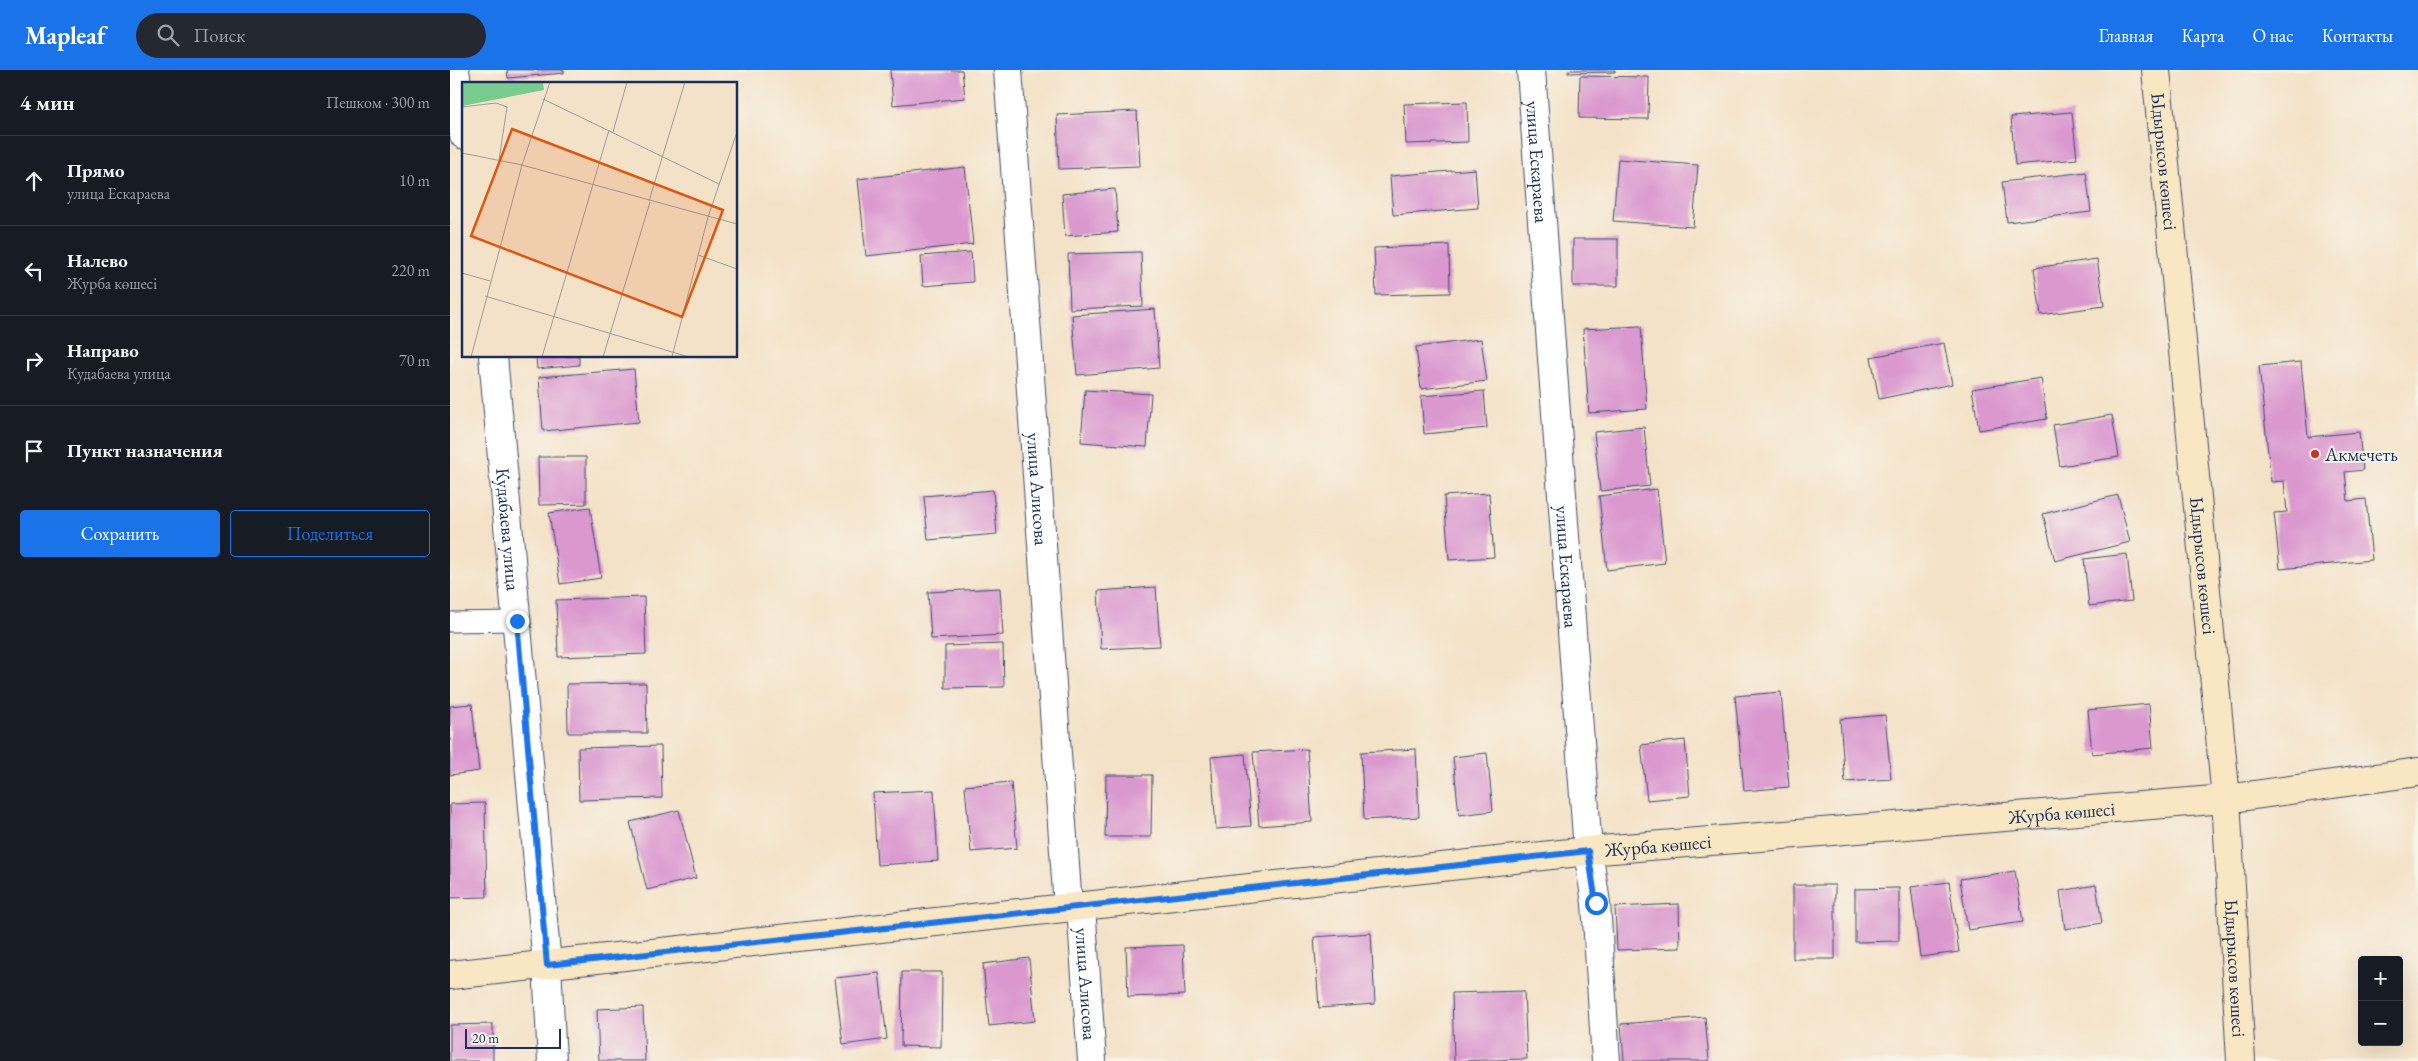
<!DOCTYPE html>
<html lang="ru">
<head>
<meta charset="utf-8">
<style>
	body { margin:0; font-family:"EB Garamond",serif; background:#242831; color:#f1f3f6 }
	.controls { position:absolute; right:15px; bottom:15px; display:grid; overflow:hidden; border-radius:5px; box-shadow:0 5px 20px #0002 }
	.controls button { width:45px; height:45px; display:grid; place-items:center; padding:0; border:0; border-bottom:1px solid #363941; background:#171b24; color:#f1f3f6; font:25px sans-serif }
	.scale { position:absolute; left:15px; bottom:12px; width:96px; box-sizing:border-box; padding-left:5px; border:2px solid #1b2f5e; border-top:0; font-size:14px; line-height:18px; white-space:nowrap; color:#1b2f5e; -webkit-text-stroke:4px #f7f3e8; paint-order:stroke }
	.stop { position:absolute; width:15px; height:15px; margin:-11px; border:4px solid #1a73e8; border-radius:50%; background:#fff }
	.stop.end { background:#1a73e8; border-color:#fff; box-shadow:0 1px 5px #0008 }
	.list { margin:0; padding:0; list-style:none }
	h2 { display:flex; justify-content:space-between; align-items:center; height:65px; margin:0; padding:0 20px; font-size:21px }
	h2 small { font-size:16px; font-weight:400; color:#9ea1a6 }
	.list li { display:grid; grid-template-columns:32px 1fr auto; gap:15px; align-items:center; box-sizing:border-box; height:90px; padding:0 20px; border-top:1px solid #363941 }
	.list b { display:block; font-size:19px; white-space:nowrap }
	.list p { margin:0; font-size:16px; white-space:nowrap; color:#9ea1a6 }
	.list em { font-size:16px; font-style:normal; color:#9ea1a6 }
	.actions { display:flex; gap:10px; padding:15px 20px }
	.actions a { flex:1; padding:11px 0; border:1px solid #1a73e8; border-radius:5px; text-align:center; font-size:18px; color:#1a73e8 }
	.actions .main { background:#1a73e8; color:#fff }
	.icon { flex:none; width:28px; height:28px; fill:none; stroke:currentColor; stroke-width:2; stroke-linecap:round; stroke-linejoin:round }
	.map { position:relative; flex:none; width:1968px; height:991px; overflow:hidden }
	header { display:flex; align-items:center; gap:30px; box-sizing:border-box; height:70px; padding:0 25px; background:#1a73e8; color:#fff }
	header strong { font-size:24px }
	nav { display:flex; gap:28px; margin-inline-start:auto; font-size:18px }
	.search { width:350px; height:45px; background:#242831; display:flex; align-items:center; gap:12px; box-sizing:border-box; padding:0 18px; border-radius:28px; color:#9ea1a6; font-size:19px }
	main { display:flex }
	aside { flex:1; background:#171b24 }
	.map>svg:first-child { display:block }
</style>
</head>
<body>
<header>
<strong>Mapleaf</strong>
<div class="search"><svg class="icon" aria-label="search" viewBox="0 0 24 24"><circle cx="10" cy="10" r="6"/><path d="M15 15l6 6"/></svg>Поиск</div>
<nav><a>Главная</a><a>Карта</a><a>О нас</a><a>Контакты</a></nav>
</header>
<main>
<aside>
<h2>4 мин<small>Пешком · 300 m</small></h2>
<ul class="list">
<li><svg class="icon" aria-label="ahead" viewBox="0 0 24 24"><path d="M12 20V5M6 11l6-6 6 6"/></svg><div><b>Прямо</b><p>улица Ескараева</p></div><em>10 m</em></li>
<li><svg class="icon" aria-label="left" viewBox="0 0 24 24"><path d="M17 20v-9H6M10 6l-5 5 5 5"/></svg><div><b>Налево</b><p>Журба көшесі</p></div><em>220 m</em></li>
<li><svg class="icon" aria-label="right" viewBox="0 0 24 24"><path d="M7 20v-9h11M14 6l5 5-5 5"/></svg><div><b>Направо</b><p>Кудабаева улица</p></div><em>70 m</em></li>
<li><svg class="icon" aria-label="arrive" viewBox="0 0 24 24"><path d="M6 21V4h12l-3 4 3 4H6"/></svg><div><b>Пункт назначения</b></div></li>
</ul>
<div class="actions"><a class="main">Сохранить</a><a>Поделиться</a></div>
</aside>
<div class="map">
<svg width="1968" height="991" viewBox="0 0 1968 991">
	<rect width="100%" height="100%" fill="#f7f3e8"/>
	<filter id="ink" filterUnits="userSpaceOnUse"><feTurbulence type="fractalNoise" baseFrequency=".02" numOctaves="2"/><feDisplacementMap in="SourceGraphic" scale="10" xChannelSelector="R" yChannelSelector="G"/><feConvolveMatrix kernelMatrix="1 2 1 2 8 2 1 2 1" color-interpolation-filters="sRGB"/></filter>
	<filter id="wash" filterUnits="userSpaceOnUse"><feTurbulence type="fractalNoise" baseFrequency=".0096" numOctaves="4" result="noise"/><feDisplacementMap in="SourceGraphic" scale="20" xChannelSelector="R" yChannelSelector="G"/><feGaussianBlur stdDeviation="1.12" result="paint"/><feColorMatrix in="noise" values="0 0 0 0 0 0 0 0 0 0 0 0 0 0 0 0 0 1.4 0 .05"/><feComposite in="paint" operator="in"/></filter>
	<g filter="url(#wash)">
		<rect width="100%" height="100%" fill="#f4e2c8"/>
		<g id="blocks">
			<path fill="#da98cf" d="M57,0H114V3L58,8Z
				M440,0H512L515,28L443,35Z
				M1118,0H1165V2L1118,3Z
				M1130,6L1199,7L1198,49L1129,48Z
				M1017,32L1018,72L956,74L954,34Z
				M687,41L690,96L609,99L607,45Z
				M1622,42L1627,89L1565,95L1561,47Z
				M1168,89L1248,95L1243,157L1163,151Z
				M515,97L523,174L416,186L408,109Z
				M1025,99L1028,138L943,145L940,106Z
				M1636,102L1641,142L1557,152L1552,112Z
				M665,119L668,162L615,166L612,124Z
				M1123,169H1168V216H1123Z
				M999,175L1000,223L926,225L924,178Z
				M521,182L523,212L473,216L471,186Z
				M691,182L693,236L620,239L618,184Z
				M1647,189L1654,236L1591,245L1584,198Z
				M705,239L709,298L627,305L622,245Z
				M1191,256L1197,339L1139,343L1133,259Z
				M1031,269L1037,311L971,319L966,277Z
				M1494,273L1502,314L1429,329L1421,287Z
				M86,286H129V295L87,299Z
				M1851,292L1858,367L1909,362L1913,400L1895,402L1898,431L1916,429L1922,490L1830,499L1824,443L1837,442L1834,411L1821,412L1809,296Z
				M184,299L189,352L93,361L89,307Z
				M1591,308L1597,349L1529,360L1522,319Z
				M635,320L701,324L697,377L631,372Z
				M1034,321L1037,358L974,364L971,326Z
				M1662,345L1669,387L1610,396L1603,355Z
				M1194,357L1200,416L1150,421L1144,362Z
				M88,387H136V434L89,435Z
				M1207,419L1215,493L1157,500L1149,426Z
				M543,420L547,464L478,470L474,426Z
				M1039,423L1044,487L999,490L994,426Z
				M1668,425L1680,472L1605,491L1593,444Z
				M140,437L151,508L110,514L99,443Z
				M1677,484L1682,531L1639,536L1634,489Z
				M706,517L710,576L651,579L648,521Z
				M550,518L553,565L481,569L478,522Z
				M194,527L196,584L108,587L106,530Z
				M553,574L554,617L495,618V576Z
				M196,613L197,663H118L117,614Z
				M1331,622L1339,717L1294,721L1285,626Z
				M22,634L29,701L0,705V636Z
				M1699,634L1703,678L1642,684L1638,640Z
				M1435,645L1441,709L1395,712L1390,649Z
				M1235,670L1240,726L1197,730L1191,675Z
				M211,676L212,728L129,730L128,678Z
				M857,679L862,752L809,756L803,682Z
				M966,679L969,747L914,750L911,682Z
				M1037,683L1043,741L1009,745L1003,687Z
				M795,684L801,756L766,759L761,687Z
				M656,705H702L701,767H655Z
				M561,712L567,778L521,782L515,716Z
				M484,720L488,791L427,795L423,723Z
				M35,733L37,827L0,828V734Z
				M229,740L246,808L197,820L180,752Z
				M1565,801L1573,852L1518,860L1510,809Z
				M1499,812L1509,882L1470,887L1461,817Z
				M1343,815H1385V889H1343Z
				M1646,815L1652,853L1615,859L1610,821Z
				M1449,818V871L1405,872V819Z
				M1229,834L1230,878L1167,880L1165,837Z
				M921,863L925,934L869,938L864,867Z
				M733,875L735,925L678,927L676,877Z
				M579,888L585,951L539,956L533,894Z
				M452,902H492L491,977L451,976Z
				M429,903L437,969L393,975L385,908Z
				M1074,921L1077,989L1004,991L1002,923Z
				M193,937L195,991H149L147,939Z
				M1255,947L1259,991H1174L1171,954Z
				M43,954V991H0V955Z"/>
		</g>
	</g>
	<g filter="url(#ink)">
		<use href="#blocks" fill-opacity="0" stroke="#3c4a6e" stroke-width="1"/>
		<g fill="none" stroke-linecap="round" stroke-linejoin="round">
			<g stroke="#3c4a6e" stroke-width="21">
				<path id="lane" d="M0,552L67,551"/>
			</g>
			<g stroke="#3c4a6e" stroke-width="30">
				<g id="street">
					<path d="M5,0L14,65"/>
					<path id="s1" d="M558,0L618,837"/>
					<path id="s2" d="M1081,0L1138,781L1146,833L1156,991"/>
					<path id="s3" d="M43,286L97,895L102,991"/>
					<path id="s4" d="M631,836L642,991"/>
				</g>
			</g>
			<g stroke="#3c4a6e" stroke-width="30">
				<g id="secondary">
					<path id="s5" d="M1706,0L1776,729L1791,991"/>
					<path id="s6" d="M0,905L1138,781L1776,729L1968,702"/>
				</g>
			</g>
			<use href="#lane" stroke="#fff" stroke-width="19"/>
			<use href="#street" stroke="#fff" stroke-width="28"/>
			<use href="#secondary" stroke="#f9e7c3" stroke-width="28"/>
		</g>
	</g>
	<g fill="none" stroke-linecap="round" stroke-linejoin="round" filter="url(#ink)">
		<path stroke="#1a73e8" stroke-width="6" d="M67,551L97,895L1138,781L1146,833"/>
	</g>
	<circle fill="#c8321e" stroke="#f7f3e8" stroke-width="2" cx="1865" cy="384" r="5"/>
	<g text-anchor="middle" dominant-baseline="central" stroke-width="4" stroke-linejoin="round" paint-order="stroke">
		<g font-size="19" fill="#1b2f5e" stroke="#f7f3e8">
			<text stroke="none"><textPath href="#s2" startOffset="92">улица Ескараева</textPath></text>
			<text stroke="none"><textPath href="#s5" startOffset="92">Ыдырысов көшесі</textPath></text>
			<text stroke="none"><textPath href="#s1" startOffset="420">улица Алисова</textPath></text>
			<text stroke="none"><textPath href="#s3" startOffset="174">Кудабаева улица</textPath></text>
			<text stroke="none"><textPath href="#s5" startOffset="498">Ыдырысов көшесі</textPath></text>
			<text stroke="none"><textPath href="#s2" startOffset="498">улица Ескараева</textPath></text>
			<text stroke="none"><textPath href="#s6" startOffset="1620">Журба көшесі</textPath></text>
			<text stroke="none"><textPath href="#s6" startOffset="1215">Журба көшесі</textPath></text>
			<text stroke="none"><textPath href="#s5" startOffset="902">Ыдырысов көшесі</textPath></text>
			<text stroke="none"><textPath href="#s4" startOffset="78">улица Алисова</textPath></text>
		</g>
		<g font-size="19" fill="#1b2f5e" stroke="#f7f3e8" text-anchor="start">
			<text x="1875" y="384">Акмечеть</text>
		</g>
	</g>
	<g transform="translate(12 12)">
		<rect width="275" height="275" fill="#f4e2c8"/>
		<path d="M0,0H81L82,8L0,24Z" fill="#78cc8f"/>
		<path fill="none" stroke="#9d9a9e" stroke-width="1" d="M81,17L257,102M0,25L34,21L45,25L37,78M151,50L165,0M0,71L60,83L275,142M187,119L223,0M236,173L275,187M0,191L28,199M23,214L227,275M9,275L60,83L88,0M80,275L147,48M141,275L188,120M210,275L246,135L275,50"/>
		<path fill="#de5710" fill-opacity="0.15" stroke="#de5710" stroke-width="2.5" d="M50,47L261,128L220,235L9,154Z"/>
		<rect width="275" height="275" fill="none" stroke="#1b2f5e" stroke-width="2.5"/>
	</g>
</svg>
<div class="controls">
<button>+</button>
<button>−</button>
</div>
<div class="scale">20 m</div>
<div class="stop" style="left:1146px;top:833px"></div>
<div class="stop end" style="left:67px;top:551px"></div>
</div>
</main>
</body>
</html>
